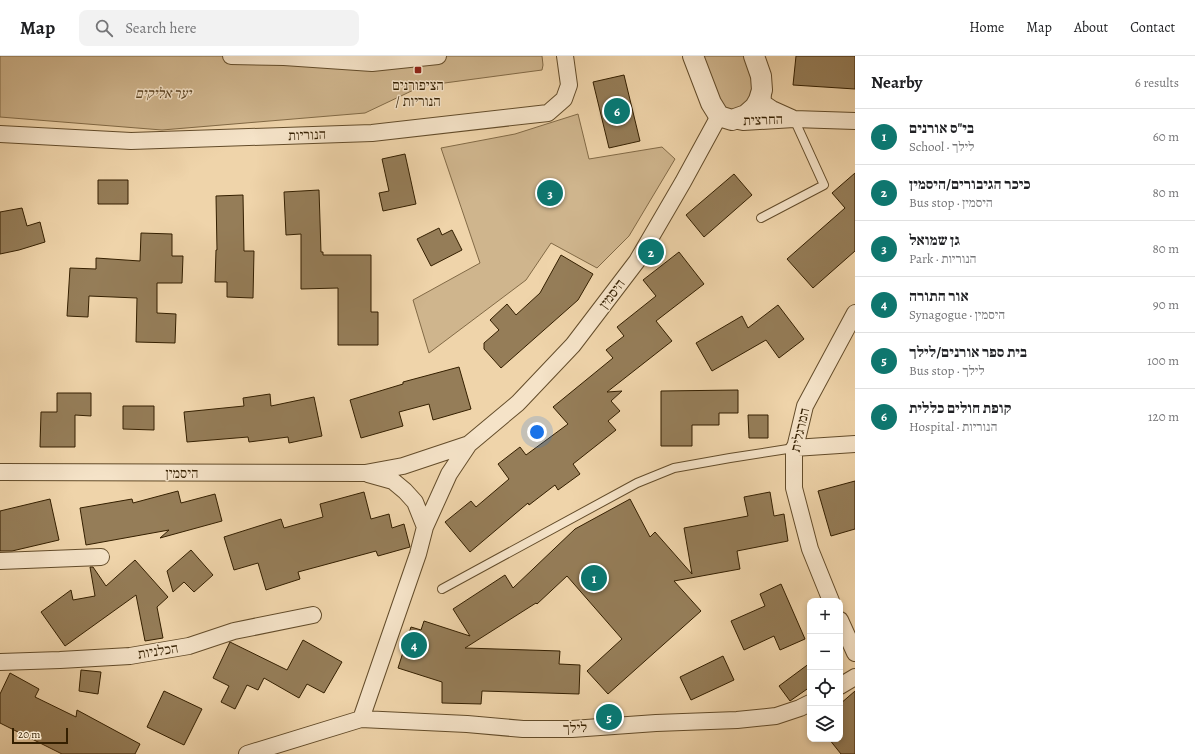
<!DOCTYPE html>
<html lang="en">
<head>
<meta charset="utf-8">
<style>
	body { margin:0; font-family:Alegreya,"Frank Ruhl Libre",serif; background:#f2f2f2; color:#202124 }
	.controls { position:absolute; right:12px; bottom:12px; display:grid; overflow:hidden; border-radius:8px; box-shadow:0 2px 6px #0003 }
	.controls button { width:36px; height:36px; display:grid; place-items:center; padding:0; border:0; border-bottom:1px solid #e0e0e0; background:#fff; color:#202124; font:20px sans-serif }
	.scale { position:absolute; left:12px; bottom:10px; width:56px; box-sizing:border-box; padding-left:4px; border:2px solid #341f00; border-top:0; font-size:11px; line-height:14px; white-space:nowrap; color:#341f00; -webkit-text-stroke:3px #f5e3c8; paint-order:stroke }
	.you { position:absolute; left:537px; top:376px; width:14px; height:14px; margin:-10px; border:3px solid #fff; border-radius:50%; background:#1a73e8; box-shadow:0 0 0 6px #1a73e833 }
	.badge { display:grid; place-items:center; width:26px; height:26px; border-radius:50%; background:#0f766e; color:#fff; font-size:13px; font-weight:700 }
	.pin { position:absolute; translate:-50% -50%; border:2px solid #fff; box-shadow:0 1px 4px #0006 }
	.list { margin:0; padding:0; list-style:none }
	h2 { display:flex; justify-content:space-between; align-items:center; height:52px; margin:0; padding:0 16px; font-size:17px }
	h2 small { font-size:13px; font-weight:400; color:#757577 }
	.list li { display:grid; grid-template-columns:26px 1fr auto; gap:12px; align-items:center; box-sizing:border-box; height:56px; padding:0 16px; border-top:1px solid #e0e0e0 }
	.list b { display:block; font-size:15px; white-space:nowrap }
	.list p { margin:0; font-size:13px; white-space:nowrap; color:#757577 }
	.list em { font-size:13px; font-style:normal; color:#757577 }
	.icon { flex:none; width:22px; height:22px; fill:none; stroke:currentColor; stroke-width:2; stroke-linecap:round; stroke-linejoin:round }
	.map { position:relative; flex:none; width:855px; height:698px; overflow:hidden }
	header { display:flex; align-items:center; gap:24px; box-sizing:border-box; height:56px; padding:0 20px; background:#fff; border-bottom:1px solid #e0e0e0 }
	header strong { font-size:19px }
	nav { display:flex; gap:22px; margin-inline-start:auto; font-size:14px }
	.search { width:280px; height:36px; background:#f2f2f2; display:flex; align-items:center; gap:10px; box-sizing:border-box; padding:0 14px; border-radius:8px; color:#757577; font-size:15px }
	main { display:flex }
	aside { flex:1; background:#fff }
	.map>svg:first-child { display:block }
</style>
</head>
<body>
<header>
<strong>Map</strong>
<div class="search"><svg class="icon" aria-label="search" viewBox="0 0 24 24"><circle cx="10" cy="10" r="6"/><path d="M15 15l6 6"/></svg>Search here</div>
<nav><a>Home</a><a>Map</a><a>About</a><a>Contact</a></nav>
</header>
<main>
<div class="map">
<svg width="855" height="698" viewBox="0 0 855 698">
	<rect width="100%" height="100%" fill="#efd4aa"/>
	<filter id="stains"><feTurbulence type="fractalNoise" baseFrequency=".005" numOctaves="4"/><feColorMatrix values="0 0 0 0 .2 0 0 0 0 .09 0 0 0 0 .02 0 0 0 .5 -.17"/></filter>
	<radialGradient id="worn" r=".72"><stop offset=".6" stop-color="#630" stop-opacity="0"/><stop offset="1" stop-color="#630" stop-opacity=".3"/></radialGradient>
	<path fill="#cfb58d" stroke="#826a46" d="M0,0H542L543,9L542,14L422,30L365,57L162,74L0,61Z
		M703,0H744C749,16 760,37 743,49C737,54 731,54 725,52L719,43Z
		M578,58L589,103L662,91L675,103L629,180L597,212L551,187L526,224L429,297L413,244L480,207L441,92L515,78Z"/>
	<path fill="#957d58" stroke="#341f00" d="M796,0H855V33L793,29Z
		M624,19L640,85L609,92L593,26Z
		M405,98L416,148L383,155L379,137L389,135L382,103Z
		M855,117V195L813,232L787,203L845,152L832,137Z
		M734,118L752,139L704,181L686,159Z
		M98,124H128V148H98Z
		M319,134L321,196H323V199H371V256H378V289H338V232L301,233V178L286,179L284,136Z
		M243,139L244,195H254L253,242L227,241V226H215L216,194H217L216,140Z
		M22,152L27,170L40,166L45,186L19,194L0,198V156Z
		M439,172L442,179L452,174L462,194L431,210L417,183Z
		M141,177L172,178V200H183L182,227H157V257L176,258L175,287L136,286L137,242L89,240L88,261L67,260L70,212L96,213V202L140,205Z
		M679,196L704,228L656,265L672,285L607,336L622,335L611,345L620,355L608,365L616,374L573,408L580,418L558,434L555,429L529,449L528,447L470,496L445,466L471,445L476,451L509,423L498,408L520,391L526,399L568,368L553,351L613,302L606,294L624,280L617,271L656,240L643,224Z
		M561,199L593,218L578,244L501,312L484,293V287L499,274L490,264L507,248L516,259L540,237Z
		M778,249L804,283L779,302L766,284L712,315L696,287L742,260L748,272Z
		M459,311L471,353L433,364L429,348L399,356L403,370L361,382L350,344L403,328V326Z
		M738,334V357H719V369H692V390H661V335Z
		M57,337H91V360L75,359V391H40L41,356H57Z
		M270,338L271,350L314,341L322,380L289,387L288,381L249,386L248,381L187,386L184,356L244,350L243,342Z
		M123,350H154V374L123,373Z
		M748,359H768V382H749Z
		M855,425V473L831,480L818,435Z
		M178,435L181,447L215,438L222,465L160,482L169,474L86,489L80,452L132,443L133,447Z
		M364,436L371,463L389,458L392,472L404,468L410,491L378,500L376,495L298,516L300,523L266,534L258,507L234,514L224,481L281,463L284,472L323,461L320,448Z
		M770,436L774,460L784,458L788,485L737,495L740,513L674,525L701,555L608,638L587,615L622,583L567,520L537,548L536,547L465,592L560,595L559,608L580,609L579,638L482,635L481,648L442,647V626L398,612L411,571L421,574L424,565L470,580L453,553L505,519L513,532L575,473L630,443L650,481L655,476L692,518L684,472L748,460L744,441Z
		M50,443L59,484L12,495H0V455Z
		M191,494L213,519L194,536L184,526L173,536L167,515Z
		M135,504L168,541L157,551L163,582L145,585L136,539L65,590L41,556L71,534L73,544L95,540L90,511H93L106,530Z
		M781,528L805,583L780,594L774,580L744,594L731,565L765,550L760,538Z
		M303,584L342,606L324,637L307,628L299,642L264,622L258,634L247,629L235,653L221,646L229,630L213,622L230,586L287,614Z
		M723,600L734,624L691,644L680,621Z
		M810,607V631L790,645L779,630Z
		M81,614L101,616L98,638L79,635Z
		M10,617L39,633L35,641L76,661L77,654L140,688L135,698H62L0,667V638Z
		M164,635L202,653L184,689L147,671Z
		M855,635V698H841L829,683H840V648Z"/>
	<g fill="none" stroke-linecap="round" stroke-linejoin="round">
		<g stroke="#634c2a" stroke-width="10">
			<path id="service" d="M761,162L824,129L794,63
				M442,533L637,427L674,412L730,402L794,392"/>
		</g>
		<g stroke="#634c2a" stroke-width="18">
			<path id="minor" d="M231,0L284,1L372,7L438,0
				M762,31L763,47L772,53L792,62
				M733,64L743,66L794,63L855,65
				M0,78L131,85L372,77L548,57L564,43L569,29L565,0
				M794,392L855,388
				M0,416L365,417L403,410L469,388
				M368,418L393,425L405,435L415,446L425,471
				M0,505L101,501
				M831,545L810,493L794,432V396L805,350L855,257
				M840,564L855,597
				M0,606L60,604L130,600L189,590L234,575L313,559
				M840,630L855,621
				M361,663L418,498L425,471L449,418L469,388L518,347L573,289L637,205L683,126L719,60
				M247,698L361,663L467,668L523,673H572L656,667L737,664L776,660L800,652L810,647"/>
		</g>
		<g stroke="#634c2a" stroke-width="22">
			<path id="tertiary" d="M693,0L711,47L719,60L732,64L746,59L755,51L759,44L762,34L761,20L754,0"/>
		</g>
		<use href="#service" stroke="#f5e3c8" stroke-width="8"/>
		<use href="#minor" stroke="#f5e3c8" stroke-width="16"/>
		<use href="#tertiary" stroke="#f5e3c8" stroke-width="20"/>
	</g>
	<rect fill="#8f2418" stroke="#f5e3c8" stroke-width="1.5" x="414" y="10" width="8" height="8" rx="2"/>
	<g text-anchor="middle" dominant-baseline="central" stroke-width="3" stroke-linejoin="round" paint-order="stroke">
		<g font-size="14" fill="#341f00" stroke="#f5e3c8">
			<text x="418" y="29">הציפורנים<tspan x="418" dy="16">/ הנוריות</tspan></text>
		</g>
		<g font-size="14" font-style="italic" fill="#5b4423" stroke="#f5e3c8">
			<text x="163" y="37">יער אליקים</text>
		</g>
		<g font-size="14" fill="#341f00" stroke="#f5e3c8">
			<text transform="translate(763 64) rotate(-2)">החרצית</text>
			<text transform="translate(307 79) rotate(-2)">הנוריות</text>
			<text transform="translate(612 238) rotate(-53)">היסמין</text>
			<text transform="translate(800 374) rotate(-77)">המרגלית</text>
			<text x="182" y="417">היסמין</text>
			<text transform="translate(158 595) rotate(-9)">הכלניות</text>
			<text transform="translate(575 672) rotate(-2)">לילך</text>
		</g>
	</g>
	<rect width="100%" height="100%" filter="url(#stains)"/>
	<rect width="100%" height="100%" fill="url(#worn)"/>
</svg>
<div class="controls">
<button>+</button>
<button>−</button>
<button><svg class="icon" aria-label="locate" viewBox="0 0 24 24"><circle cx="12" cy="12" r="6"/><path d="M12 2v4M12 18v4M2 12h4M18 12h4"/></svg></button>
<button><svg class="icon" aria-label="layers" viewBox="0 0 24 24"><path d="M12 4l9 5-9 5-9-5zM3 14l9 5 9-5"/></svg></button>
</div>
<div class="scale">20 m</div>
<div class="you"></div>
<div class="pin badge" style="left:594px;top:522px">1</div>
<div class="pin badge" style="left:651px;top:196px">2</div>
<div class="pin badge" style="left:550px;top:137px">3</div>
<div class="pin badge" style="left:414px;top:589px">4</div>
<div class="pin badge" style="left:609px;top:661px">5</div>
<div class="pin badge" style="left:617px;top:55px">6</div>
</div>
<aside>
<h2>Nearby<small>6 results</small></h2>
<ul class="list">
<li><span class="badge">1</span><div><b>בי&quot;ס אורנים</b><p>School · לילך</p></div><em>60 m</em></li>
<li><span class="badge">2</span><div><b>כיכר הגיבורים/היסמין</b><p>Bus stop · היסמין</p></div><em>80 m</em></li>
<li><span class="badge">3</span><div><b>גן שמואל</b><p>Park · הנוריות</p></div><em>80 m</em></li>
<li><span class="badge">4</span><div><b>אור התורה</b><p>Synagogue · היסמין</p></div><em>90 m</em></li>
<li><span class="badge">5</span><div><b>בית ספר אורנים/לילך</b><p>Bus stop · לילך</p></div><em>100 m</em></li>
<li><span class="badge">6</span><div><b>קופת חולים כללית</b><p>Hospital · הנוריות</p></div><em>120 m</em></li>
</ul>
</aside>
</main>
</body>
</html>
